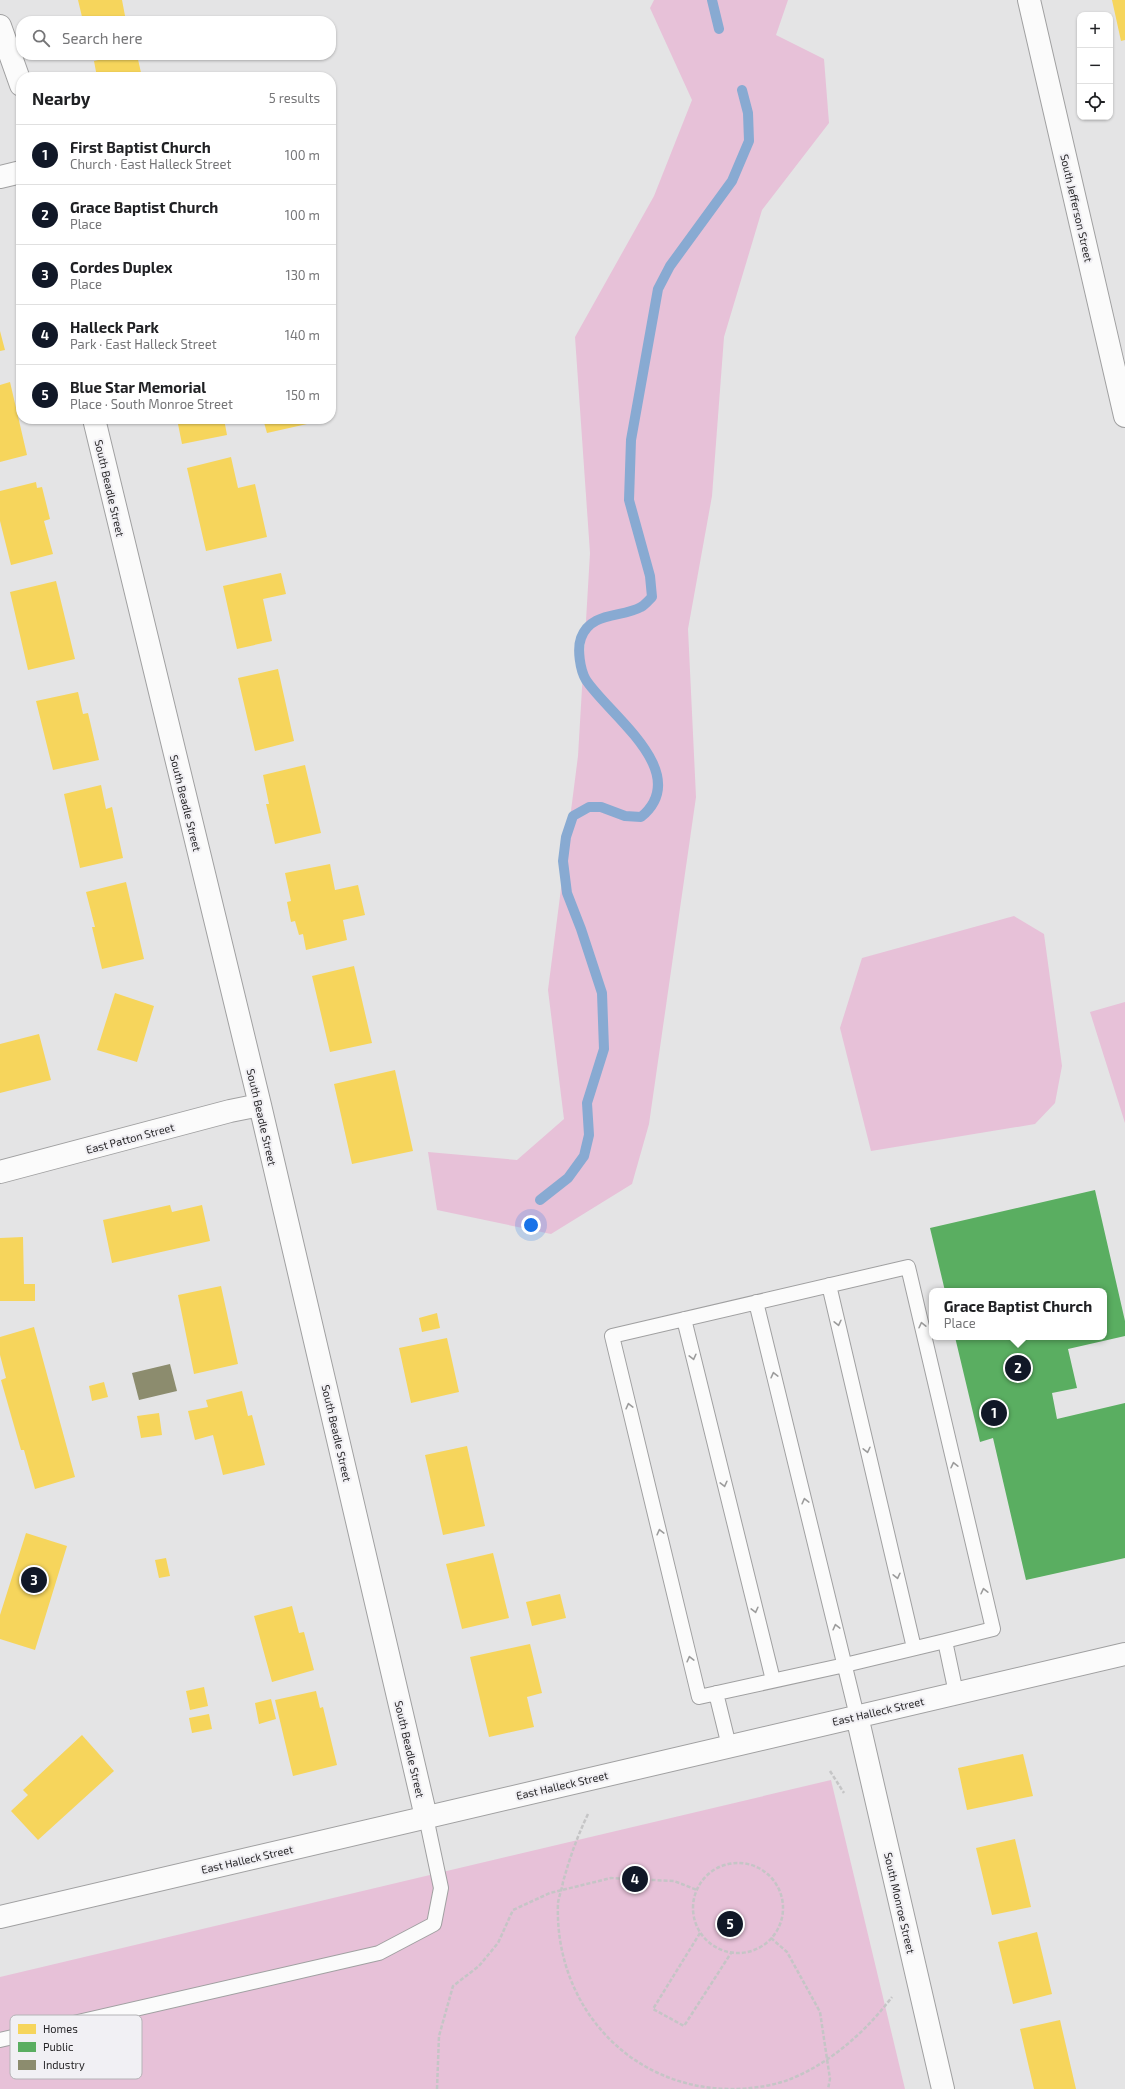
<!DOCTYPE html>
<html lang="en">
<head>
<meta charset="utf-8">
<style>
	body { margin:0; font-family:"Exo 2",sans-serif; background:#f2f2f2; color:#202124 }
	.controls { position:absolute; right:12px; top:12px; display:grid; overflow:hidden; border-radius:8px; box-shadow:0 1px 3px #0004 }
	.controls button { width:36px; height:36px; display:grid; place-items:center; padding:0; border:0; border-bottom:1px solid #e0e0e0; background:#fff; color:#202124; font:20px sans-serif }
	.you { position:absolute; left:531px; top:1225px; width:14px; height:14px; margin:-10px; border:3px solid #fff; border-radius:50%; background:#1a73e8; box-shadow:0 0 0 6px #1a73e833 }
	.badge { display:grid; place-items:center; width:26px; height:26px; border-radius:50%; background:#111827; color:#fff; font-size:13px; font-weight:700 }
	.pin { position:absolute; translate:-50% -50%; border:2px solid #fff; box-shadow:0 1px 4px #0006 }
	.popup { position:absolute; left:929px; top:1288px; width:178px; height:52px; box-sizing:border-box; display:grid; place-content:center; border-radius:8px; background:#fff; filter:drop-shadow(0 1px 3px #0005); font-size:13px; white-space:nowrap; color:#757577 }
	.popup b { font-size:15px; color:#202124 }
	.popup::after { content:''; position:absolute; left:50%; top:100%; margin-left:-8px; border:8px solid transparent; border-top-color:#fff }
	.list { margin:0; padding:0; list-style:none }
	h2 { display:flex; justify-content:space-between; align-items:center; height:52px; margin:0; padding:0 16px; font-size:17px }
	h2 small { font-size:13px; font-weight:400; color:#757577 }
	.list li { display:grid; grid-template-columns:26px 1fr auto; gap:12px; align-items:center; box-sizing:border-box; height:60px; padding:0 16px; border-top:1px solid #e0e0e0 }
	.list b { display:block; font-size:15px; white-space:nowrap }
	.list p { margin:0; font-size:13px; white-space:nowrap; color:#757577 }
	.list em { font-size:13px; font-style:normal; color:#757577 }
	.icon { flex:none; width:22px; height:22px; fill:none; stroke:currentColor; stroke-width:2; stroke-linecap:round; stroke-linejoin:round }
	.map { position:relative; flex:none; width:1125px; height:2089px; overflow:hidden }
	.search { position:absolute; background:#fff; box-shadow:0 1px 3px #0004; left:16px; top:16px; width:320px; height:44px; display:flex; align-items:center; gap:10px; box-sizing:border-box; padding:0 14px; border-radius:16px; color:#757577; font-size:15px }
	.panel { position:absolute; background:#fff; box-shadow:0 1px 3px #0004; left:16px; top:72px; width:320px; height:352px; border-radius:16px }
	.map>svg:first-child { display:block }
</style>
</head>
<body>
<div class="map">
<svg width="1125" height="2089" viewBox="0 0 1125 2089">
	<rect width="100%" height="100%" fill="#e4e4e5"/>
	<path fill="#e7c1d8" d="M654,0H788L776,35L824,59L829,123L762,210L724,337L712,496L688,629L696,797L649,1124L632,1184L551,1234L437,1210L428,1152L517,1160L564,1119L548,990L578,756L590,553L575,337L654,196L692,100L650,8Z
		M1014,916L1044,934L1062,1066L1055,1103L1035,1124L871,1151L840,1028L862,958Z
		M1125,1002V1123L1090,1012Z
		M831,1780L905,2089H0V1977Z"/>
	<path fill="#f6d55c" d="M78,0H122L126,21H83Z
		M1112,0H1125V40L1121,41Z
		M121,55H137L142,77H97L94,61Z
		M0,331L5,350L0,351Z
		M10,382L27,455L0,462V385Z
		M177,419H224L227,435L182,444Z
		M263,419H306L307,424L267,433Z
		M231,457L238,488L255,484L267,537L206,551L187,468Z
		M36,482L37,488L42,487L50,519L44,521L53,554L11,565L0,521V491Z
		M281,573L286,594L263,599L272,641L237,649L223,586Z
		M56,581L75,659L28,670L10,592Z
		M278,669L294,741L255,751L238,678Z
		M78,692L83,714L88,713L99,760L53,770L36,701Z
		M305,765L321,833L275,844L266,804H269L263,775Z
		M101,785L106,809L112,807L123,858L80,868L64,794Z
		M330,864L335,890L358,885L365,915L343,920L347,940L306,950L303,934L299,935L295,921L291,922L287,902L291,901L285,873Z
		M126,882L144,959L102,969L92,927H95L86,892Z
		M354,966L372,1043L330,1052L312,976Z
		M115,993L154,1006L137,1062L97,1050Z
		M39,1034L51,1080L0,1093V1044Z
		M395,1070L413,1151L352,1164L334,1084Z
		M170,1205L172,1212L202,1205L210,1241L112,1263L103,1220Z
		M23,1237L24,1284H35V1301H0V1238Z
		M221,1286L238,1364L194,1374L178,1295Z
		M437,1313L440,1328L422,1332L419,1318Z
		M34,1327L75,1477L35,1489L24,1450H21L1,1380L6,1378L0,1355V1337Z
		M447,1338L459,1392L411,1403L399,1348Z
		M104,1382L108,1397L92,1401L89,1386Z
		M242,1391L248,1416L252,1415L265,1465L223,1475L213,1435L195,1440L188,1411L208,1407L206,1400Z
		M159,1413L162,1435L141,1438L137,1416Z
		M467,1446L485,1526L443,1535L425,1455Z
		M26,1533L67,1546L35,1650L0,1639V1615Z
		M493,1553L509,1618L462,1629L446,1564Z
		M166,1558L170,1576L159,1578L155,1560Z
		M560,1594L566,1618L532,1626L526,1602Z
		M292,1606L299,1633L304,1632L314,1670L272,1682L254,1616Z
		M530,1644L542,1693L527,1697L534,1727L489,1737L470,1657Z
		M204,1687L208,1706L190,1710L186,1691Z
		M316,1691L320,1708L323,1707L337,1765L293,1776L275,1700Z
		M271,1699L276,1719L259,1724L255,1703Z
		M209,1714L212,1729L192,1733L189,1718Z
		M82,1735L114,1771L38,1840L11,1811L28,1795L23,1790Z
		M1023,1754L1033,1796L967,1810L958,1768Z
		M1015,1839L1031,1907L992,1915L976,1848Z
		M1037,1932L1052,1994L1013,2004L998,1942Z
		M1060,2020L1076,2089H1034L1020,2029Z"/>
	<path fill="#5aae61" d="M1095,1190L1125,1321V1336L1068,1349L1077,1388L1052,1393L1057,1419L1125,1403V1558L1026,1580L993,1438L980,1442L955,1337H1104V1291H945L930,1228Z"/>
	<path fill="#8c8c6e" d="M170,1364L177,1391L139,1400L132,1373Z"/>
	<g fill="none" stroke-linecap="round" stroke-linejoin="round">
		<path stroke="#88aad2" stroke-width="10" d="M712,0L719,29
			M540,1200L568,1178L584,1156L589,1135L587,1103L604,1049L602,993L581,929L567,893L563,861L566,837L573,816L589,807H601L625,816L641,817C694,773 609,715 586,680C580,670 577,649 581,638C591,611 622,618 641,607C645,605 649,600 652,597L650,576L629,500L631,440L658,289L670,266L732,181L749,141L748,113L742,90"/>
		<g stroke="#a0a0a1" stroke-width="16">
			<path id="service" d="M829,1285L914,1648
				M756,1302L857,1716
				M684,1319L773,1680
				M945,1641L845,1665L699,1697L612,1336L908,1267L993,1629L945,1641L956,1693
				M716,1693L729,1746
				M0,2040L379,1953L434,1924L441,1888L426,1817"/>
		</g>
		<g stroke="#a0a0a1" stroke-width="24">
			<path id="minor" d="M1029,0L1125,416
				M0,26L21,85
				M0,177L21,172
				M94,419L260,1105L426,1817
				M0,1172L230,1111L260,1105
				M857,1716L943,2089
				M0,1917L1125,1654"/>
		</g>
		<path stroke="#c5c5c6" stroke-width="2.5" stroke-dasharray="4 2" stroke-linecap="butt" d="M830,1771L844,1793
			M588,1814C577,1837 570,1857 563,1882C562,1889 559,1896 558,1903C554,2004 628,2088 730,2089C751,2089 774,2086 793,2078C833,2061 866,2031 892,1997
			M693 1908a45 45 0 1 1 90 0a45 45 0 1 1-90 0Z
			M700,1933L653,2009L684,2026L731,1953
			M771,1938L787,1952L820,2012L830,2079L828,2089
			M437,2089L439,2036L453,1986L479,1966L498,1943L513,1910L550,1893L611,1878L674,1881L697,1890"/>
		<use href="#service" stroke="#fbfbfb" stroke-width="14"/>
		<use href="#minor" stroke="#fbfbfb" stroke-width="22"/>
	</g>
	<defs><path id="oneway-chevron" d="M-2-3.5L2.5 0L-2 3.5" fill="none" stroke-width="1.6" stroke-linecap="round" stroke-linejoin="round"/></defs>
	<g stroke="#9c9c9c">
		<use href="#oneway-chevron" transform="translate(838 1323) rotate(77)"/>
		<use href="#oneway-chevron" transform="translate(922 1325) rotate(-103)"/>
		<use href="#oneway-chevron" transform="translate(693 1357) rotate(76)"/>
		<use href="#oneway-chevron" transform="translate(774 1375) rotate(-104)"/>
		<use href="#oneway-chevron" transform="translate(629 1406) rotate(-104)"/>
		<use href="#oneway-chevron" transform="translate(867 1450) rotate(77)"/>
		<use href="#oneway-chevron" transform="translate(954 1465) rotate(-103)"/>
		<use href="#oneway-chevron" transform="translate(724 1484) rotate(76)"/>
		<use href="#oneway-chevron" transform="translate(805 1501) rotate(-104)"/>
		<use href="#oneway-chevron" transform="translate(660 1532) rotate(-104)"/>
		<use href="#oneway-chevron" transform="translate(897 1576) rotate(77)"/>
		<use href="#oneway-chevron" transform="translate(984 1591) rotate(-103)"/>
		<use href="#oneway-chevron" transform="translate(755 1610) rotate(76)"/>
		<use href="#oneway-chevron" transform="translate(836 1627) rotate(-104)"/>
		<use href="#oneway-chevron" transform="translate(690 1659) rotate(-104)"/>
	</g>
	<g text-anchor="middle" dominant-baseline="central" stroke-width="4" stroke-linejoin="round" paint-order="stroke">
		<g font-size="11" fill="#282729" stroke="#f1f0f4">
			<text transform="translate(1077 208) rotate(77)">South Jefferson Street</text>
			<text transform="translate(110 488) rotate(77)">South Beadle Street</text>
			<text transform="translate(186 803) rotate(76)">South Beadle Street</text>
			<text transform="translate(262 1117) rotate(77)">South Beadle Street</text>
			<text transform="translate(130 1138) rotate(-15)">East Patton Street</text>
			<text transform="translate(337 1433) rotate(77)">South Beadle Street</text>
			<text transform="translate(878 1711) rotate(-13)">East Halleck Street</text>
			<text transform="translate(410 1749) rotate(77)">South Beadle Street</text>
			<text transform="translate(562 1785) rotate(-13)">East Halleck Street</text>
			<text transform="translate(247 1859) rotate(-13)">East Halleck Street</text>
			<text transform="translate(900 1903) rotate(77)">South Monroe Street</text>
		</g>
	</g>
	<rect x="10" y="2015" width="132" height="64" rx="6" fill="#f1f0f4" stroke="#b5b4b7" stroke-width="1"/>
	<rect x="18" y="2024" width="18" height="10" fill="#f6d55c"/>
	<rect x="18" y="2042" width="18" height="10" fill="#5aae61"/>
	<rect x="18" y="2060" width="18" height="10" fill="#8c8c6e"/>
	<g font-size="11" fill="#282729">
		<text x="43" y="2033">Homes</text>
		<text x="43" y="2051">Public</text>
		<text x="43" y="2069">Industry</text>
	</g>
</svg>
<div class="controls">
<button>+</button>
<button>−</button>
<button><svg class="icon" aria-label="locate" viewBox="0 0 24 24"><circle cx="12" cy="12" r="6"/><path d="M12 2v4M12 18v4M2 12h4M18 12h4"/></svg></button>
</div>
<div class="you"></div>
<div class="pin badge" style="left:994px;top:1413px">1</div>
<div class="pin badge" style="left:1018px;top:1368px">2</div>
<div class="popup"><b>Grace Baptist Church</b>Place</div>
<div class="pin badge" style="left:34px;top:1580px">3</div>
<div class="pin badge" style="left:635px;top:1879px">4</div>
<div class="pin badge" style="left:730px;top:1924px">5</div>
<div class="search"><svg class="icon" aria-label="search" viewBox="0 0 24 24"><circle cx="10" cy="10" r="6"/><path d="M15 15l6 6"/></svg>Search here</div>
<section class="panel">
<h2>Nearby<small>5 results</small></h2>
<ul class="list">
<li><span class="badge">1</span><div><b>First Baptist Church</b><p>Church · East Halleck Street</p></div><em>100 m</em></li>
<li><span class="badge">2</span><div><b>Grace Baptist Church</b><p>Place</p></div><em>100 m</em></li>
<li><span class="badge">3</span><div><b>Cordes Duplex</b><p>Place</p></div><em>130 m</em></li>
<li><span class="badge">4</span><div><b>Halleck Park</b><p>Park · East Halleck Street</p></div><em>140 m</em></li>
<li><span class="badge">5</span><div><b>Blue Star Memorial</b><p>Place · South Monroe Street</p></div><em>150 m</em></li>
</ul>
</section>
</div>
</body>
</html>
